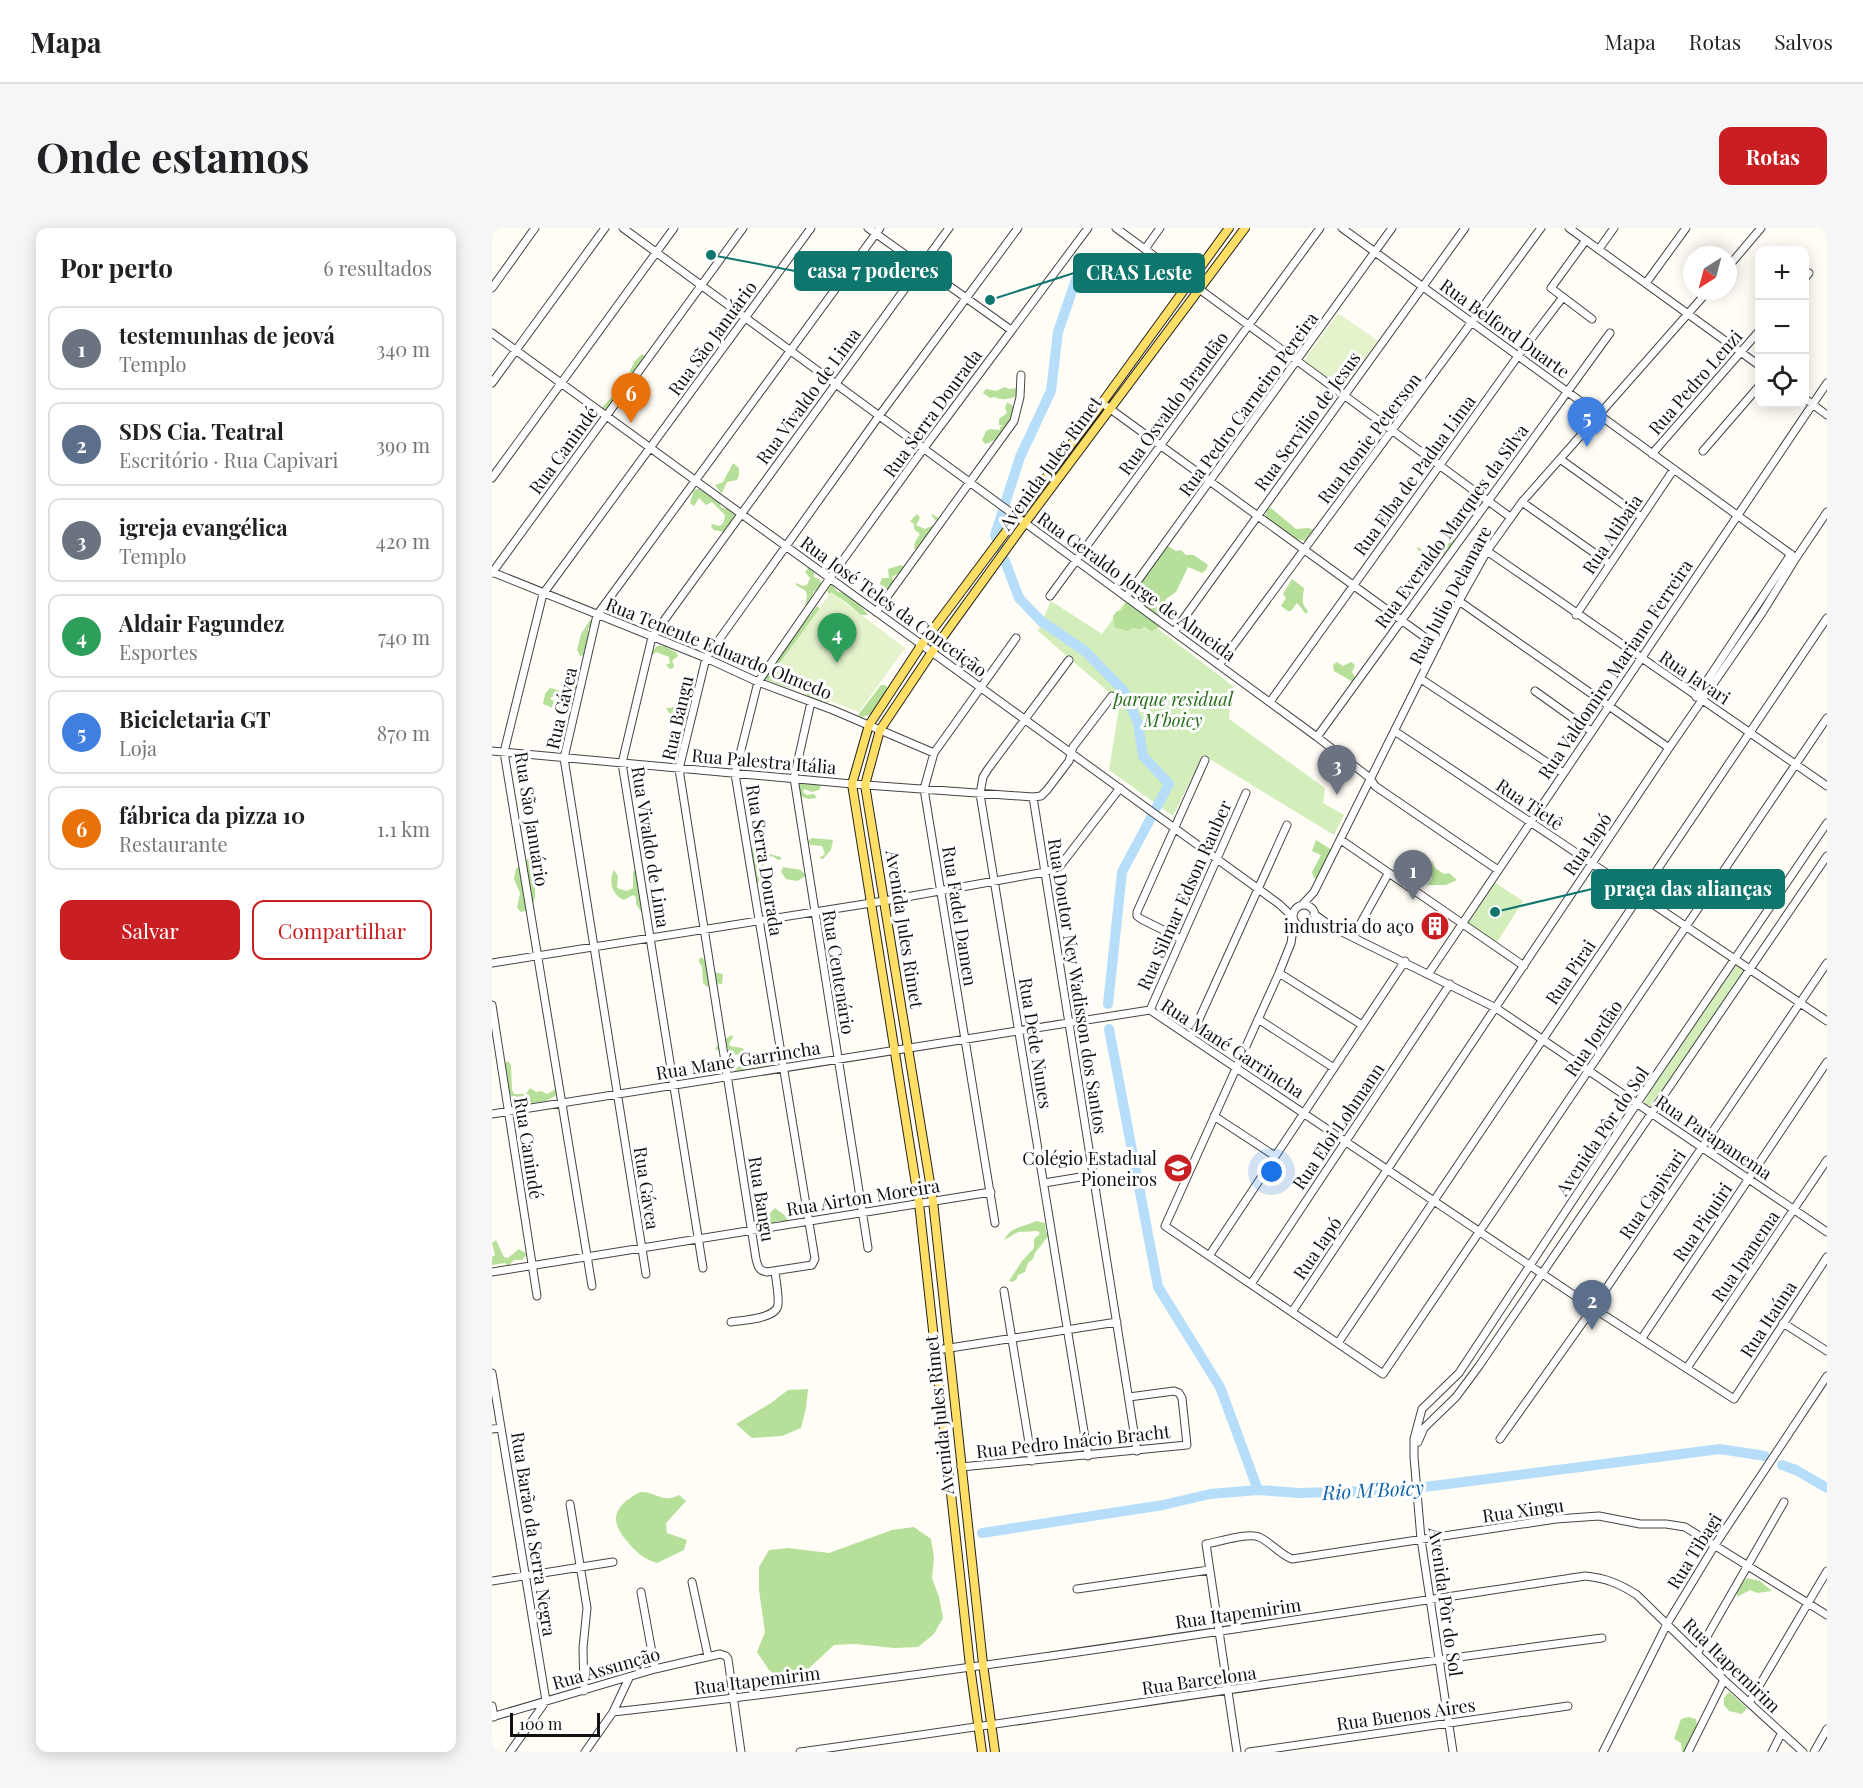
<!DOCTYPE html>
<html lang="pt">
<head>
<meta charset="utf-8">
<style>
	body { margin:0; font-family:"Playfair Display",serif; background:#f6f6f6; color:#202124 }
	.controls { position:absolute; right:18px; top:18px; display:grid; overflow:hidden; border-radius:12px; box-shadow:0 3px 15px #0003 }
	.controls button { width:54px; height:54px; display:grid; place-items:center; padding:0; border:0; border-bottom:2px solid #e0e0e0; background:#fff; color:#202124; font:30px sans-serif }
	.compass { position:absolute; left:1191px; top:18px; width:54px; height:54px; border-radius:50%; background:#fff; box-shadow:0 3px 15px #0003; rotate:216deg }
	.scale { position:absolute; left:18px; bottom:15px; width:90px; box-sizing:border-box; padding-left:6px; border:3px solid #111; border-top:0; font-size:16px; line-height:21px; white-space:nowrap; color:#111; -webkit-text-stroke:4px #fff; paint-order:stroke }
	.you { position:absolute; left:780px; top:944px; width:21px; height:21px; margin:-15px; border:4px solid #fff; border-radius:50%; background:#1a73e8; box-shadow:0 0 0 9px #1a73e833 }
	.badge { display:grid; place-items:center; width:39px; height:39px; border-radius:50%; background:#ca1f22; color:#fff; font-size:20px; font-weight:700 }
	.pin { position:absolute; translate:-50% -50px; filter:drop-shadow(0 2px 3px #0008) }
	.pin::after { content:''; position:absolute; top:32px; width:21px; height:18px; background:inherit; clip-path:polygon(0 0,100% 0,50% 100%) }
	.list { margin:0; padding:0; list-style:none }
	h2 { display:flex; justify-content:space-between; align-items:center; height:78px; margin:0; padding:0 24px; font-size:26px }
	h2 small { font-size:20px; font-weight:400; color:#757577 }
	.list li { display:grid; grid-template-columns:39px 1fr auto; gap:18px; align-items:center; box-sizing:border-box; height:84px; margin:0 12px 12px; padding:0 12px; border:2px solid #e0e0e0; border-radius:12px }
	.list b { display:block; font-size:22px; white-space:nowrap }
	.list p { margin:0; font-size:20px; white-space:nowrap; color:#757577 }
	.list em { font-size:20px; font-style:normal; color:#757577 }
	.actions { display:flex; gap:12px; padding:18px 24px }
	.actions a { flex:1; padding:14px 0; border:2px solid #ca1f22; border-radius:12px; text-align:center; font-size:21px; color:#ca1f22 }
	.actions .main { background:#ca1f22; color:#fff }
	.icon { flex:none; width:33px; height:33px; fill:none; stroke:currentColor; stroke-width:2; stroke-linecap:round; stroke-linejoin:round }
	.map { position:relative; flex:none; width:1335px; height:1524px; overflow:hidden; border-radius:12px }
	header { display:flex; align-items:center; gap:36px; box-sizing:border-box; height:84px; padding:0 30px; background:#fff; border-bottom:2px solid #e0e0e0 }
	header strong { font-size:28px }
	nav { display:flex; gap:33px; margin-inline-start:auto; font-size:21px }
	.intro { display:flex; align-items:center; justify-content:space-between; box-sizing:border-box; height:144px; padding:0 36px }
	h1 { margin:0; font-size:42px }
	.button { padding:15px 27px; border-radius:12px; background:#ca1f22; color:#fff; font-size:21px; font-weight:700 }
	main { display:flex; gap:36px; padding:0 36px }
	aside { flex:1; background:#fff; border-radius:12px; box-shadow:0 3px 15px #0003 }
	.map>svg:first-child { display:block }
</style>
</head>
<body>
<header>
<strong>Mapa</strong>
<nav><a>Mapa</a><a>Rotas</a><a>Salvos</a></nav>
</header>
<div class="intro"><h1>Onde estamos</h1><a class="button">Rotas</a></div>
<main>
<aside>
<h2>Por perto<small>6 resultados</small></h2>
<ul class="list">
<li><span class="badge" style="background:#6b7280">1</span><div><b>testemunhas de jeová</b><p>Templo</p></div><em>340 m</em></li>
<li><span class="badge" style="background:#5c6f8a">2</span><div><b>SDS Cia. Teatral</b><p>Escritório · Rua Capivari</p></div><em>390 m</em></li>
<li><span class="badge" style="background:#6b7280">3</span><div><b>igreja evangélica</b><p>Templo</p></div><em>420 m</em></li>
<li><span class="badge" style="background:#2e9e5b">4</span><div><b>Aldair Fagundez</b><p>Esportes</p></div><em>740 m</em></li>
<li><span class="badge" style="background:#3f7fe0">5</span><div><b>Bicicletaria GT</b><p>Loja</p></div><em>870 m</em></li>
<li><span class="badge" style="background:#e8710a">6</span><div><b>fábrica da pizza 10</b><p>Restaurante</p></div><em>1.1 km</em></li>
</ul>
<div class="actions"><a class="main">Salvar</a><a>Compartilhar</a></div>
</aside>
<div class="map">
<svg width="1335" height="1524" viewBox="0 0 1335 1524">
	<rect width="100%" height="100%" fill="#fffdf5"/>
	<path fill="#d3edbb" d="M559,373L610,406L632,375L741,458L737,491L833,560L831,575L852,587L842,607L711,527L681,588L617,542L628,474L546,403Z
		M928,628L936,634L922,656L913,652Z
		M1002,654L1031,673L1004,716L974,695Z
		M1241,735L1255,744L1162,879L1152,876L1159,860Z"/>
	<path fill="#b6df99" d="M150,126L154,129L132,162L124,168L122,177L114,184L109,181L132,155L143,133Z
		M513,159L517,161L525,160L527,161L526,167C520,171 509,173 503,169L498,170L491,165L494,161L504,163Z
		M515,174L524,180C522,187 520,194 513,197V202C507,208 502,214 493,216L490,212L494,203L498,201L508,202V199L511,197H507V191L515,185L513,180Z
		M241,235L247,240V247L245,252L235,254L230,265L228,264L223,257L231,254Z
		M207,261L228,275L229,280C235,280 240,282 243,287L232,304L222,302L219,299L220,296L228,298L232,294L233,287L220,274L214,277L207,270L202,278L198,275L202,262Z
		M779,280L804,301L816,300L823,302L815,313L799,310L773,290L775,281Z
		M425,286L428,290L424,297L433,301L444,296L445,294L440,288V286L448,291L427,321H422L423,314L428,306L422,301V296L418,293Z
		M965,310C964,316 957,321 955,328L942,324L936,330L925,321L926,319L935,326C942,317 941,318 951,319Z
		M674,317L684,323L689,322L694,327H702L716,337L714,342L710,345L696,339L684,364L674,371L667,388L672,397L659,403L652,398L650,401L639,400L636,403L622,399L621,388L625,383H629L635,372L640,368L668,323Z
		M409,337L413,339L411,343L400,349L402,355L398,362L389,359L388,355L390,350H397L396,341Z
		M317,339L322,341V349L328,352L330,357L326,362L322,363L318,372L319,375L315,379L313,378L315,369L314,363L304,357V355L311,358L315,357L318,350L313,344Z
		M800,351L812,360C811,371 808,374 816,383L814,386L805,375L799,383H796L789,378L794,370L791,366Z
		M339,356L346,364C354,363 372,380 376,387H369C361,380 347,366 338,367L335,363Z
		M325,378L328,381L282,443L281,447L338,469L337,474L332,475L321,471L312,465L272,451L292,421Z
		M98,392L102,394L101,398L96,400V403H99V411L94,417L93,427L88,428L85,422L89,406Z
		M165,418H173L185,425L186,428L180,433L182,437L181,440L178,441L174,437L178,435L177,429L164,424L160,427V424Z
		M845,434L851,438L859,434L863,437L860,444L864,451L861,454L842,443L841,437Z
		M389,457H394L396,462L380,486L370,489L366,487Z
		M82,458L86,460C79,471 66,464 58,470L59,472L72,474L73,476L69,480H61L51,476L53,466L58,460L73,464Z
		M191,466L198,471V480L187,488L178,486L174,480L189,479L188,469Z
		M310,554L328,556L329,558L327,562L320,564L312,561L311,564L315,567L322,566L325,570L317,571L307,568L306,558Z
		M320,610L341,612L339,622L331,631L327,630L333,626L330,618L319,617L315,614Z
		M824,612L840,622V628L835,630L833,640L827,650H822L820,644L829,627L820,623Z
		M261,615L264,618V633L266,635L272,633L277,626L289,629V631L286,632L280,628L277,629L267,644V655L264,653L259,631Z
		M37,631C39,649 50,666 37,682L29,684L25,680L28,665L22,651L24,640L29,639L32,632Z
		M940,633L943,640L952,646L957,645L965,652L954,657H935L940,650L933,641Z
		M291,639L309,642L314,648L305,653L294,651L289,644Z
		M122,642L126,648L125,660L135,663L141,660V644L143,642L145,644C146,652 151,678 150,685L144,676V669L141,667L132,672C120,667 116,653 122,642Z
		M210,729L221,744L231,746L230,756L222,755L215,759L211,755L210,739L206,732Z
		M240,807L241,809L237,816L238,818L250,820L254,824V839L272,829L279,833L277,838C266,845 255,843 242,843L251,834L250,829L236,823L235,818L230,824L223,821L228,814Z
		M16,833L19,837L20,862L22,866H34L38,860L44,864L49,863L55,866L66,860V865C57,876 35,876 23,874L15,860L11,836Z
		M283,980L295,989L296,993H286L273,997L270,993Z
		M544,993L553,995L554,1004L557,1007L543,1025L541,1031L536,1035L533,1044L526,1047L524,1052L520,1054L517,1053L530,1033L542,1020V1011L548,1006L546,1003L526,1004L512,1012C519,998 532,999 544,993Z
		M4,1012L12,1029L16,1030L27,1021L35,1026L30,1032H22L16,1038L13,1035L0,1037V1029L3,1027L0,1015Z
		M316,1161L314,1180L309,1200L290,1208L260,1210L244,1196L279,1175L296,1162Z
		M148,1264C167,1264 169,1276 187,1267L194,1273L174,1295L175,1305L195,1312L192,1322L165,1335C151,1331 143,1323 134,1312C115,1290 125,1276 148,1264Z
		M422,1299L439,1311L442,1329L440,1350L447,1369L451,1390L442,1406L426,1419L402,1420L363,1416L342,1417L313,1444L295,1455L277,1442L265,1424L273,1404L267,1362V1339L277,1322L296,1320L337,1325L400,1302Z
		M1255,1350L1268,1353L1280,1363L1265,1365L1258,1362L1245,1369V1361Z
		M1237,1464L1255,1480L1250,1486L1237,1483L1232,1477V1470Z
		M1197,1489L1204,1491L1205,1498L1198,1524H1190L1189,1515L1182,1511L1189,1491Z"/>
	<path fill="#e5f3cd" d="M846,85L886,113L851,162L811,134Z
		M339,364L413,420L367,484L278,450Z"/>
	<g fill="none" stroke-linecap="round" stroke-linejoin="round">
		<path stroke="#b6defa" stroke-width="10" d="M588,40L566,104L559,163L528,229L503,307L527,370L549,393L593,423L632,463L646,495L651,528L677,556L630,644L616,776
			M617,801L666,1059L728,1159L766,1262
			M1290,1237L1304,1242L1335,1260
			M490,1305L671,1277L718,1266L766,1262L807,1265L909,1262L1228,1221L1273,1228"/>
		<g stroke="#444" stroke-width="9">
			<path id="minor" d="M131,0L825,509L878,550L883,558L1006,642
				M376,0L519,102
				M526,0L387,188L214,430L187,541L264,1031C266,1039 267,1043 275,1044L320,1037L323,1031L243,546L266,454L338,350L432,220L596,0
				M624,0L1018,289
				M850,0L1304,330
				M1077,0L1268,138
				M1094,12L1059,60L1100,91
				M653,21L668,0
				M1107,21L1122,0
				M1236,39L1269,0
				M1312,51L1317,45
				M1154,55L1194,0
				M0,60L43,0
				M0,105L787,676L801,689
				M0,155L113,0
				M1312,170L1335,187
				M610,175L945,418
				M1211,223L1268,157
				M1160,226L1268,102
				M1068,231L1149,289
				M0,250L182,0
				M1030,274L1118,336
				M995,323L1335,558
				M0,344L214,430L266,454L341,482L442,525
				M0,345L251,0
				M558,368L828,0
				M634,369L900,0
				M967,373L1177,520
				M384,384L522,193L528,169L529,147
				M1084,387L1182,241
				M682,404L973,0
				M577,432L496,541L491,549L488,566L596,1228
				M727,437L1049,0
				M929,451L1071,545
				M1043,463L1099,503
				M1204,469L1299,326
				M319,474L302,550L376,1020
				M778,474L1026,128L1071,69
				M904,504L1335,793
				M825,509L1118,105
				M0,523L360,556L541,569L549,568L555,562L577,533L581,519L620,468
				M541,569L645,1223
				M849,612L1032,738
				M810,677L822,664L967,373L995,323L1030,274L1216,63
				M801 688a11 11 0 1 1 22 0a11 11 0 1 1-22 0Z
				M822,686L840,699L1004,780L1335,1004
				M802,694L799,715L787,745L673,998L891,1146L1335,490
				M861,709L896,646
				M689,711L649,691L645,688V684L713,532
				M0,735L392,673L553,644L568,638L628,560
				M787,745L870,797
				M937,745L1335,155
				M0,777L45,1068
				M658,782L754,565
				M766,791L842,840
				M699,809L795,597
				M0,886L658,782L1101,1080L1242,1171L1335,1029
				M722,888L783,928
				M552,955L601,947
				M503,995L432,561L442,525L524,410
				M717,1028L913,733
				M211,1040L130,535L160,409L457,0
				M0,1044L499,964
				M154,1046L72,530L105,387L388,0
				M759,1056L958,756
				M100,1058L12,524L51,366L319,0
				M512,1063L540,1233
				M800,1084L1177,520L1270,385L1304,330L1335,284
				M239,1094C251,1092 284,1091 286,1077C287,1066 284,1054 283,1043
				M1291,1095L1335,1123
				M1150,1110L1335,834
				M846,1115L1335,390
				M445,1122L625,1094
				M1195,1140L1335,932
				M0,1145L54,1473L18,1524
				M0,1201L9,1200
				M1008,1211L1101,1080L1335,735
				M926,1214L932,1200L964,1169L987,1138L1335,628
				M469,1239L695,1217L690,1170L687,1165L682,1163L637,1169
				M78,1276L95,1380L91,1420L92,1463
				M0,1353L121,1334
				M200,1354L216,1428
				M585,1361L717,1342
				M149,1364L163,1441
				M1206,1424L1292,1274
				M1257,1475L1335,1343
				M0,1478L2,1489
				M121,1484C446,1448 770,1397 1093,1348C1114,1350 1128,1356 1145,1367L1232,1452L1311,1524
				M0,1489L163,1441L228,1426L234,1428L236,1431L249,1524
				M93,1524L121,1484L137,1450
				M308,1524C576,1487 842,1444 1110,1410
				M745,1524L714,1316C726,1314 757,1304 767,1309C780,1315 787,1326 800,1331L1064,1291L1107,1288L1148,1296H1174L1193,1299L1335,1387
				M757,1524L1076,1478
				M961,1524L929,1311L922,1229V1211L930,1181L967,1145L1145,875L1335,595
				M1111,1524L1175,1396L1223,1317L1335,1148
				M1196,1524L1232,1452
				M1280,1524L1289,1506
				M1322,1524L1335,1501"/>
		</g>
		<g stroke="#222" stroke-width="10">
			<path id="major" d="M490,1524L478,1438L427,975L360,556L377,497L430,416L610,175L737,0
				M503,1524L491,1436L441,973L373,557L388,502L440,424L533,295L753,0"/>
		</g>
		<use href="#minor" stroke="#fff" stroke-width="7"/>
		<use href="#major" stroke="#ffde65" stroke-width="8"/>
	</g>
	<defs>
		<g id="building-disc" transform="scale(1.5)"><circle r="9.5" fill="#ca1f22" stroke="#fff"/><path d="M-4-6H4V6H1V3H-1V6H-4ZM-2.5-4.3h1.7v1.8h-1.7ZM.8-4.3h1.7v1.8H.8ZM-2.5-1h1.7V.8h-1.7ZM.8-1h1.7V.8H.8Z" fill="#fff"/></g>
		<g id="school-disc" transform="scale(1.5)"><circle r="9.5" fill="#ca1f22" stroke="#fff"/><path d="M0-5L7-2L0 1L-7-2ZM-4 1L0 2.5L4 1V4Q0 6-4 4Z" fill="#fff"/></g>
	</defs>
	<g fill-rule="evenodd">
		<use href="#building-disc" x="943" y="698"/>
		<use href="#school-disc" x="686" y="940"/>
	</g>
	<g text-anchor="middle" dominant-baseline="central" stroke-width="6" stroke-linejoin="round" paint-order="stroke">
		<g font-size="18" fill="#111" stroke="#fff">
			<text transform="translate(1013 100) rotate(36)">Rua Belford Duarte</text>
			<text transform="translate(220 110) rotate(-54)">Rua São Januário</text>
			<text transform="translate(1203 154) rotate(-49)">Rua Pedro Lenzi</text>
			<text transform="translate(316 168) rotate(-54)">Rua Vivaldo de Lima</text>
			<text transform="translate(681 175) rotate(-54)">Rua Osvaldo Brandão</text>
			<text transform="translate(756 176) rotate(-54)">Rua Pedro Carneiro Pereira</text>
			<text transform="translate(440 185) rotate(-54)">Rua Serra Dourada</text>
			<text transform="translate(815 193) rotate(-54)">Rua Servilio de Jesus</text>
			<text transform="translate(877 210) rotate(-53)">Rua Ronie Peterson</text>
			<text transform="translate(71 222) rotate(-54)">Rua Canindé</text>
			<text transform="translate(558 235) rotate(-54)">Avenida Jules Rimet</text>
			<text transform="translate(922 247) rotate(-54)">Rua Elba de Padua Lima</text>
			<text transform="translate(959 298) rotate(-54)">Rua Everaldo Marques da Silva</text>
			<text transform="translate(1120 306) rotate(-56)">Rua Atibaia</text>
			<text transform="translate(645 358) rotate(36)">Rua Geraldo Jorge de Almeida</text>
			<text transform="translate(958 367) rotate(-62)">Rua Julio Delamare</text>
			<text transform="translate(402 378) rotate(36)">Rua José Teles da Conceição</text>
			<text transform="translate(227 420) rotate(22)">Rua Tenente Eduardo Olmedo</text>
			<text transform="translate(1123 441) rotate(-56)">Rua Valdomiro Mariano Ferreira</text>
			<text transform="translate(1203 449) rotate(34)">Rua Javari</text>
			<text transform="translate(69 480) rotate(-77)">Rua Gávea</text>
			<text transform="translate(185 490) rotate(-77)">Rua Bangu</text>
			<text transform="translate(272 533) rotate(5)">Rua Palestra Itália</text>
			<text transform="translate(1038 576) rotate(34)">Rua Tietê</text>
			<text transform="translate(40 591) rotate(81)">Rua São Januário</text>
			<text transform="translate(1095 616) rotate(-56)">Rua Iapó</text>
			<text transform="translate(159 619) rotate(81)">Rua Vivaldo de Lima</text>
			<text transform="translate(273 632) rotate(81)">Rua Serra Dourada</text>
			<text transform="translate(692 667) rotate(-66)">Rua Silmar Edson Rauber</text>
			<text transform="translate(468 688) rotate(81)">Rua Fadel Damen</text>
			<text transform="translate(413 701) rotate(81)">Avenida Jules Rimet</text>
			<text transform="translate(347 744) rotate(81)">Rua Centenário</text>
			<text transform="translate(1078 744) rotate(-56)">Rua Pirai</text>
			<text transform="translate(586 758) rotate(81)">Rua Doutor Ney Wadisson dos Santos</text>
			<text transform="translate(1101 810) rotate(-56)">Rua Jordão</text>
			<text transform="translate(544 815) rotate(81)">Rua Dede Nunes</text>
			<text transform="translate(741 820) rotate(33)">Rua Mané Garrincha</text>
			<text transform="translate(246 832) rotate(-9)">Rua Mané Garrincha</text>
			<text transform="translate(846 898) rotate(-56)">Rua Eloi Lohmann</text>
			<text transform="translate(1110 903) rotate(-56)">Avenida Pôr do Sol</text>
			<text transform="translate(1222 909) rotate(34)">Rua Parapanema</text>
			<text transform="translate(37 920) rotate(81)">Rua Canindé</text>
			<text transform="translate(155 960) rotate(81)">Rua Gávea</text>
			<text transform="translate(1160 966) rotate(-56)">Rua Capivari</text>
			<text transform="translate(371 969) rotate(-9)">Rua Airton Moreira</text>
			<text transform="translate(270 971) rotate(81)">Rua Bangu</text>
			<text transform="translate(1210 994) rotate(-56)">Rua Piquiri</text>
			<text transform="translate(825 1020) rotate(-56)">Rua Iapó</text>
			<text transform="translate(1253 1028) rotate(-56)">Rua Ipanema</text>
			<text transform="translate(1276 1091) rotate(-57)">Rua Itaúna</text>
			<text transform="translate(447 1187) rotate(-96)">Avenida Jules Rimet</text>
			<text transform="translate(581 1213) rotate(-6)">Rua Pedro Inácio Bracht</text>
			<text transform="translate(1031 1282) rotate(-8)">Rua Xingu</text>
			<text transform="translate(42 1306) rotate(81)">Rua Barão da Serra Negra</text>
			<text transform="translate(1202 1323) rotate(-58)">Rua Tibagi</text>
			<text transform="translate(954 1374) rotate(82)">Avenida Pôr do Sol</text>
			<text transform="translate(746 1385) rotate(-8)">Rua Itapemirim</text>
			<text transform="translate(1240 1437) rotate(44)">Rua Itapemirim</text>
			<text transform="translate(114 1440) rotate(-16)">Rua Assunção</text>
			<text transform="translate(265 1452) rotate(-7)">Rua Itapemirim</text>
			<text transform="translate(707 1452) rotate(-8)">Rua Barcelona</text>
			<text transform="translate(914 1486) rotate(-8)">Rua Buenos Aires</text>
		</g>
		<g font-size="18" font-style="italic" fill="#2a6e1c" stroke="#fff">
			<text x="681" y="471">parque residual<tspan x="681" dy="21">M'boicy</tspan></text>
		</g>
		<g font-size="18" fill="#111" stroke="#fff" text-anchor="end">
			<text x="922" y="698">industria do aço</text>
			<text x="665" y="930">Colégio Estadual<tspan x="665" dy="21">Pioneiros</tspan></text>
		</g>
		<g font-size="20" font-style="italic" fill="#1163ac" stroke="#fff">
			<text transform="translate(881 1261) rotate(-3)">Rio M'Boicy</text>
		</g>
	</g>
	<path fill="none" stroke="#0f766e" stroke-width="2" d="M219 27L303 43M498 72L582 45M1003 684L1100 661"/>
	<g fill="#0f766e" stroke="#fff" stroke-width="2">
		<circle cx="219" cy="27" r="6"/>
		<circle cx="498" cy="72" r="6"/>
		<circle cx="1003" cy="684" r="6"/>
	</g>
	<g fill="#0f766e" stroke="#0f766e" stroke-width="2">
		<rect x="303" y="24" width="156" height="38" rx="6"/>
		<rect x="582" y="26" width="130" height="38" rx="6"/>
		<rect x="1100" y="642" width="192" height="38" rx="6"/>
	</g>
	<g font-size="20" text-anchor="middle" font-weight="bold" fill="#fff">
		<text x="381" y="50">casa 7 poderes</text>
		<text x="647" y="52">CRAS Leste</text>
		<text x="1196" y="668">praça das alianças</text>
	</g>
</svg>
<div class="controls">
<button>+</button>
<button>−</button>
<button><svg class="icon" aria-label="locate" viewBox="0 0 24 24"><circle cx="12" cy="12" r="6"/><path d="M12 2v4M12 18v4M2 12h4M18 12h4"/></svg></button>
</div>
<svg class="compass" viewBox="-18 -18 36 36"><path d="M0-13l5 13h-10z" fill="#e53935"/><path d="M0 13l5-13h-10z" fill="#757577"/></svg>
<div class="scale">100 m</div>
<div class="you"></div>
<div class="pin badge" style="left:921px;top:672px;background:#6b7280">1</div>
<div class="pin badge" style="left:1100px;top:1102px;background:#5c6f8a">2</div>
<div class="pin badge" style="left:845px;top:567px;background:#6b7280">3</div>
<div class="pin badge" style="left:345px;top:435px;background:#2e9e5b">4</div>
<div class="pin badge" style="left:1095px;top:219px;background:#3f7fe0">5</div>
<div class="pin badge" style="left:139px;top:195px;background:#e8710a">6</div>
</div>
</main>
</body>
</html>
